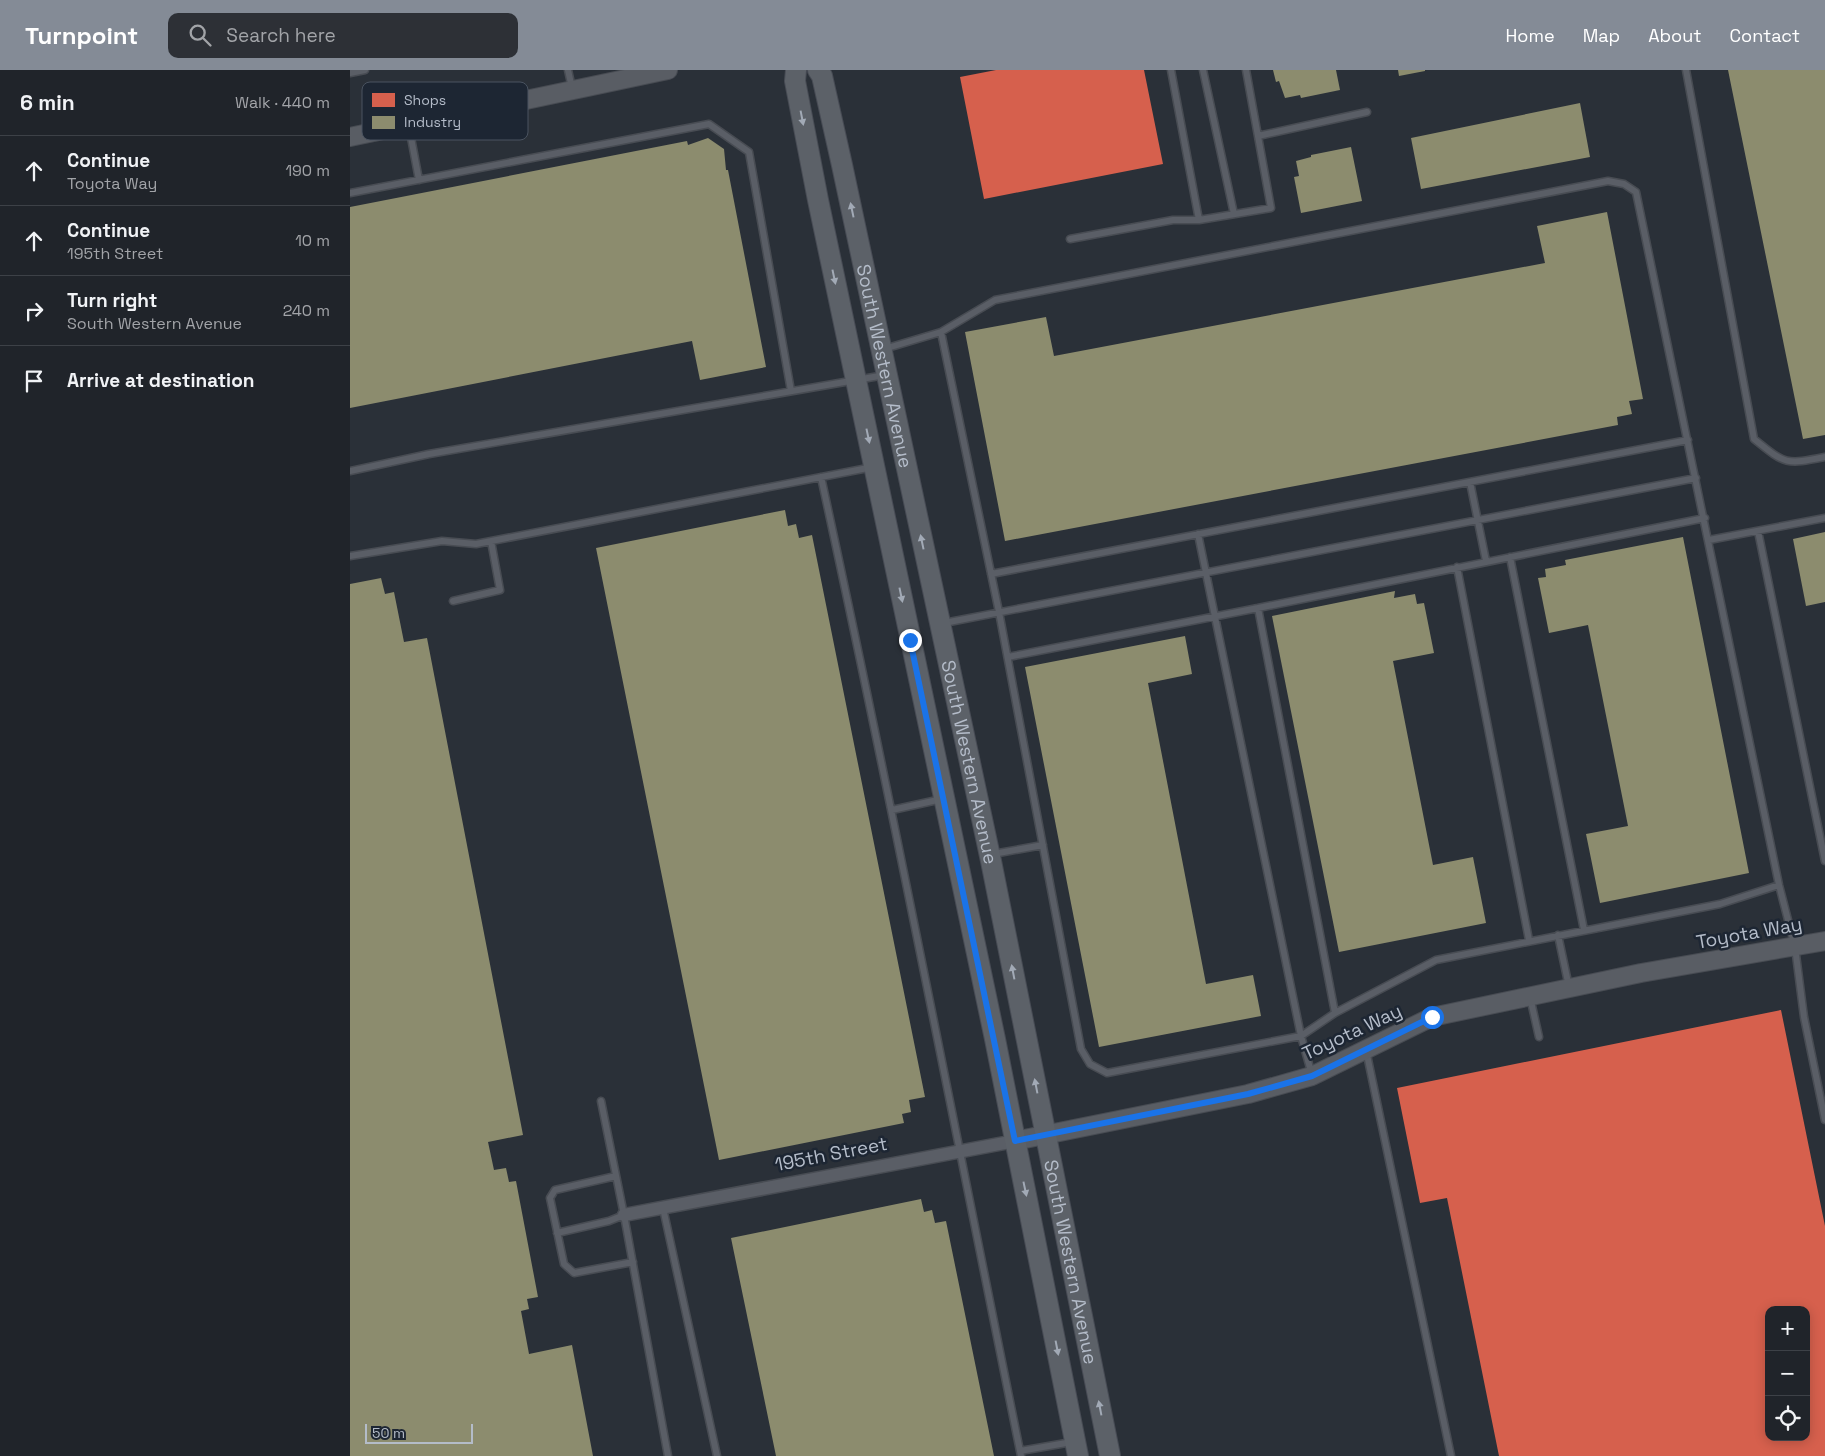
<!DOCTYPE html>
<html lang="en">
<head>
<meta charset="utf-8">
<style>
	body { margin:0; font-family:"Space Grotesk",sans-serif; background:#2d3036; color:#f1f3f6 }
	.controls { position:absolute; right:15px; bottom:15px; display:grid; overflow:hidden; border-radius:10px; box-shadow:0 2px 12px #0003 }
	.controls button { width:45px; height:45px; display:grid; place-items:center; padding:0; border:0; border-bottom:1px solid #3d4147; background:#20242a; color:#f1f3f6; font:25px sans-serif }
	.scale { position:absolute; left:15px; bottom:12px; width:108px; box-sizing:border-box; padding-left:5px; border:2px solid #b4bcc9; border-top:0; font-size:14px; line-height:18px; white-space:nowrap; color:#b4bcc9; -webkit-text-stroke:4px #1d2633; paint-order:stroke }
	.stop { position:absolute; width:15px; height:15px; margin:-11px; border:4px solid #1a73e8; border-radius:50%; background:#fff }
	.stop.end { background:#1a73e8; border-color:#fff; box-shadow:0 1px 5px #0008 }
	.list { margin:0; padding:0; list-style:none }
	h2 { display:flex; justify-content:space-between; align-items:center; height:65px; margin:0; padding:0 20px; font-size:21px }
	h2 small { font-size:16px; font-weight:400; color:#a2a4a8 }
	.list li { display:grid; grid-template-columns:32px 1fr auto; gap:15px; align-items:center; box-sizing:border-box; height:70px; padding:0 20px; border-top:1px solid #3d4147 }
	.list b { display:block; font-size:19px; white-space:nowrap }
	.list p { margin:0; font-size:16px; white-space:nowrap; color:#a2a4a8 }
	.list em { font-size:16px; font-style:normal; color:#a2a4a8 }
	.icon { flex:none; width:28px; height:28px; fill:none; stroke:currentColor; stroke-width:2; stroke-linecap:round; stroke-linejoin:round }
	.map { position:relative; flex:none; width:1475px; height:1386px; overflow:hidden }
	header { display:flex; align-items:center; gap:30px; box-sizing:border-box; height:70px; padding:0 25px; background:#848b96; color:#fff }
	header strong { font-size:24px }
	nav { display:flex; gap:28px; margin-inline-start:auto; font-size:18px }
	.search { width:350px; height:45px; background:#2d3036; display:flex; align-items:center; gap:12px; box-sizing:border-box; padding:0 18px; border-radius:10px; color:#a2a4a8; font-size:19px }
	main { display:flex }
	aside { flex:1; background:#20242a }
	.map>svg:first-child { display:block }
</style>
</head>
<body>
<header>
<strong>Turnpoint</strong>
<div class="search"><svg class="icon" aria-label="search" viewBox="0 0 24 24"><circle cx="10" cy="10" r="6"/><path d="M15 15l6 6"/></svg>Search here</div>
<nav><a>Home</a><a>Map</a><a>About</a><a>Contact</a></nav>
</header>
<main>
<aside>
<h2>6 min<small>Walk · 440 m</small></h2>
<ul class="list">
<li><svg class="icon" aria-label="ahead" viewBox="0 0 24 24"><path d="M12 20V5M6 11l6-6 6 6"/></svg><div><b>Continue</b><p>Toyota Way</p></div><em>190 m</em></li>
<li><svg class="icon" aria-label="ahead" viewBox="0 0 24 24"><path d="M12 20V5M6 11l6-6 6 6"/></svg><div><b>Continue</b><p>195th Street</p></div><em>10 m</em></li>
<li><svg class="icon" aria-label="right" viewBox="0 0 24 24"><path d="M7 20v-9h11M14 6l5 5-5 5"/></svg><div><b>Turn right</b><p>South Western Avenue</p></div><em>240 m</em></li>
<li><svg class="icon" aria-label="arrive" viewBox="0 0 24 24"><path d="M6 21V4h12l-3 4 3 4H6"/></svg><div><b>Arrive at destination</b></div></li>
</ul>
</aside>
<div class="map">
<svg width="1475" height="1386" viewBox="0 0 1475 1386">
	<rect width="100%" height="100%" fill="#2a3038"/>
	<path fill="#d6604d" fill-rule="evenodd" d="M646,0H794L813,94L634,129L610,7Z
		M1431,940L1475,1156V1386H1149L1097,1128L1070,1133L1047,1018ZM1419,1240H1456V1367H1419Z"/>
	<path fill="#8c8c6e" d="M923,0H986L990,20L951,28L950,25L935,28L929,11L926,12Z
		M1048,0H1075V1L1049,6Z
		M1378,0H1475V365L1453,369Z
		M1230,33L1240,87L1071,119L1061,68Z
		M358,68L374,79L376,100H378L416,297L350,310L342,271L0,338V137L337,71L338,75Z
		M1001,77L1012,131L951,143L944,107L949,106L946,91L961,87V85Z
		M1257,142L1293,329L1279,331L1282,344L1267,347L1268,355L655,471L615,262L696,247L704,286L1195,193L1187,156Z
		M435,440L438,456L446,454L449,468L462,465L575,1027L559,1030L561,1042L552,1044L554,1053L369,1090L246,478Z
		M1475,462V532L1456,536L1443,469Z
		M1333,467L1399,803L1250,833L1236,764L1278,756L1238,555L1199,563L1188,508L1196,507L1195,499L1216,495L1215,490Z
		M31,508L35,524L44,522L54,572L77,568L173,1065L138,1072L144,1100L156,1098L159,1112L166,1111L188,1227L177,1229L179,1239L171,1241L179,1284L222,1275L243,1386H0V514Z
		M1045,521L1044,528L1065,524L1067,534L1074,533L1084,583L1043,591L1083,795L1123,787L1136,853L989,882L922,546Z
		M835,566L842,604L798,613L856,914L903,905L911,946L749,977L675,597Z
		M571,1129L574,1142L582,1140L585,1153L596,1151L644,1386H426L381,1168Z"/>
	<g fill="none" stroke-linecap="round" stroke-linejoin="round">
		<g stroke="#484c53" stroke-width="9">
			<path id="lane" d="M218,0L222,18
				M821,0L849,150
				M853,0L884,144
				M1336,0L1404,369C1435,394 1435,395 1475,387
				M0,3L15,0
				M59,57L69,110
				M908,66L1017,42
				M0,123L359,54L399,82L441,321
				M720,169L823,150H849L921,138L896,0
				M591,262L649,542L731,979L740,994L757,1003L951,966L985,943
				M534,279L591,262L645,230L1258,111L1274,114L1286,122L1429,815L1445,877L1454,947L1475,1050
				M0,401L79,384L535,305
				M471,407C542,733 605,1060 671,1386
				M1120,412L1136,491
				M1355,448L908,538L985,943L1086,890L1370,834L1429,815
				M1408,461L1475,791
				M848,464L951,966L962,1005
				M1359,470L1475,448
				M0,486L92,471L126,474L523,397
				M1160,487L1234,860
				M1107,497L1179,870
				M641,504L1338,370
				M103,531L150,520L141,471
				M594,553L1346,408
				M658,587L908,538
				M542,740L592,729
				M643,784L693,775
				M1208,865L1219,917
				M1180,927L1189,967
				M1016,980L1101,1386
				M251,1031L274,1145L318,1386
				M266,1106L205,1120L200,1128L214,1194L224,1203L283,1192
				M313,1138L367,1386
				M207,1163L259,1151L274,1145
				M670,1381L722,1372"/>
		</g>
		<g stroke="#484c53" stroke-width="15">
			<path id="street" d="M274,1145L665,1071"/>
		</g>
		<g stroke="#484c53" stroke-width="20">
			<path id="secondary" d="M0,67L318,0
				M665,1071L898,1024L962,1006L1082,947L1291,903L1475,871"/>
		</g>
		<g stroke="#484c55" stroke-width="22">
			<g id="primary">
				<path d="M446,0L445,11L468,130L645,969L728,1386"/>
				<path id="s1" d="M468,0L472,6L492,95L641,791L760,1386"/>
			</g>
		</g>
		<use href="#lane" stroke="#5a5e66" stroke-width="6"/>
		<use href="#street" stroke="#5a5e66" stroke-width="12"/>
		<use href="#secondary" stroke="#595d64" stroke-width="18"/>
		<use href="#primary" stroke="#5c6168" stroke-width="20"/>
	</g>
	<defs><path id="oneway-solid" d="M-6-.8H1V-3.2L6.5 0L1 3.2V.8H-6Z" transform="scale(1.25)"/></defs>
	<g fill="#a2aab6">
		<use href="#oneway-solid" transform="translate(452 48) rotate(79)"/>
		<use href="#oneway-solid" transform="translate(502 140) rotate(-102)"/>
		<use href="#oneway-solid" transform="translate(484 207) rotate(78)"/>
		<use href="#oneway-solid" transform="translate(518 366) rotate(78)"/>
		<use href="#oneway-solid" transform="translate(572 472) rotate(-102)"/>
		<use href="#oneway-solid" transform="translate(551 525) rotate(78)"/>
		<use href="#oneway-solid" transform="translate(663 902) rotate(-101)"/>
		<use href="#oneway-solid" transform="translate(686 1016) rotate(-101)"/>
		<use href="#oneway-solid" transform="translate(675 1119) rotate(78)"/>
		<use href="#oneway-solid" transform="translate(707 1278) rotate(79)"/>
		<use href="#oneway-solid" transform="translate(750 1338) rotate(-101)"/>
	</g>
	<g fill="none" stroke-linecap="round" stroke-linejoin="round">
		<path stroke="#1a73e8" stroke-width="6" d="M560,570L665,1071L898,1024L962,1006L1082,947"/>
	</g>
	<g text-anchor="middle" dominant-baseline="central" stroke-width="5" stroke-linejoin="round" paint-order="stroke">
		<g font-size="19" fill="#b4bcc9" stroke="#1d2633">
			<text stroke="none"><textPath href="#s1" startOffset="304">South Western Avenue</textPath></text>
			<text stroke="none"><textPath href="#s1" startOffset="709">South Western Avenue</textPath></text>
			<text transform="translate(1399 863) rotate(-10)">Toyota Way</text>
			<text transform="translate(1002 962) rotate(-25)">Toyota Way</text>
			<text transform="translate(481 1084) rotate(-11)">195th Street</text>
			<text stroke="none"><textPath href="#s1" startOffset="1219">South Western Avenue</textPath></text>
		</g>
	</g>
	<rect x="12" y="12" width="166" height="58" rx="8" fill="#1d2633" stroke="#4a5360" stroke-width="1"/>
	<rect x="22" y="23" width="23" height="14" fill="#d6604d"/>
	<rect x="22" y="46" width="23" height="13" fill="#8c8c6e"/>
	<g font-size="14" fill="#b4bcc9">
		<text x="54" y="35">Shops</text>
		<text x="54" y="57">Industry</text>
	</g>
</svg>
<div class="controls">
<button>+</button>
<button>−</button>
<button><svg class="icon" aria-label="locate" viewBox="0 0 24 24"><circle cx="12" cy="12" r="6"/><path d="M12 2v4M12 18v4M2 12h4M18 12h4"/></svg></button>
</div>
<div class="scale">50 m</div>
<div class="stop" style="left:1082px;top:947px"></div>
<div class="stop end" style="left:560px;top:570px"></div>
</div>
</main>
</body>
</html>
